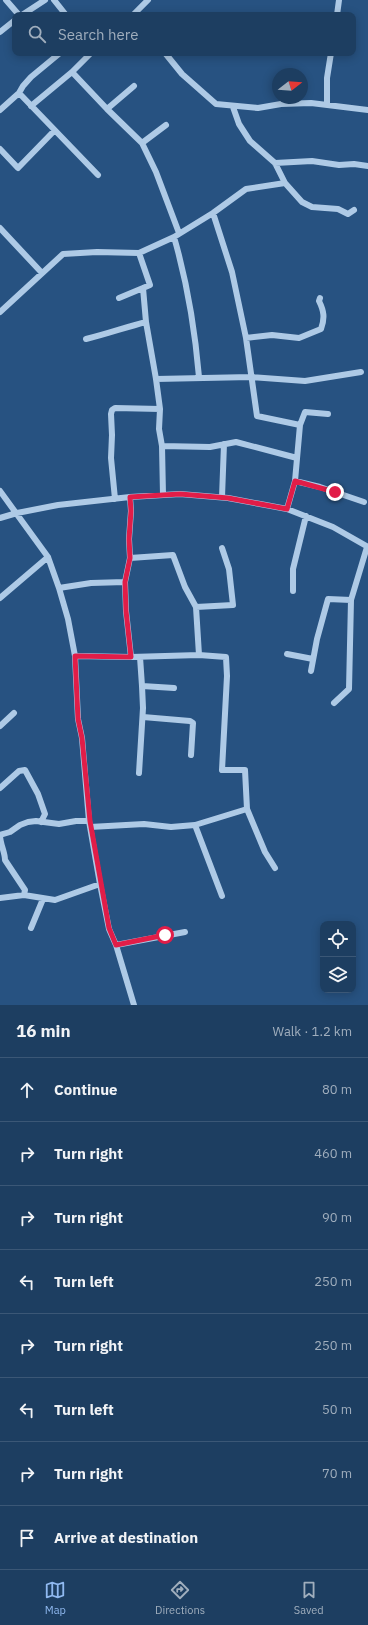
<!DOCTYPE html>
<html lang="en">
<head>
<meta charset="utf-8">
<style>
	body { margin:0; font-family:"IBM Plex Sans",sans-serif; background:#2a496a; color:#f1f3f6 }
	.controls { position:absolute; right:12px; bottom:12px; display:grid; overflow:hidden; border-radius:8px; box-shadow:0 2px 10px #0003 }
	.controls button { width:36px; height:36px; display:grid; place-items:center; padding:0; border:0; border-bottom:1px solid #3b5776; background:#1d3e61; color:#f1f3f6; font:20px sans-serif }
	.compass { position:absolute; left:272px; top:68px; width:36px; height:36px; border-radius:50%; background:#1d3e61; box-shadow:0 2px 10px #0003; rotate:73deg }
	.stop { position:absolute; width:12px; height:12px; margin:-9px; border:3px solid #e11d48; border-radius:50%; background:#fff }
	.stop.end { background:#e11d48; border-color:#fff; box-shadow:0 1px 4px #0008 }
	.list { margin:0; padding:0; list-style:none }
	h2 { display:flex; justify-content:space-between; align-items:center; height:52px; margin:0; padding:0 16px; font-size:17px }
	h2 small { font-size:13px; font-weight:400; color:#a0aebd }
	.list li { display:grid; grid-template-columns:26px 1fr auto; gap:12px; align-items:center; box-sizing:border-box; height:64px; padding:0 16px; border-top:1px solid #3b5776 }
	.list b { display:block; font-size:15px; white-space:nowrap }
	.list em { font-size:13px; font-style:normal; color:#a0aebd }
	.icon { flex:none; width:22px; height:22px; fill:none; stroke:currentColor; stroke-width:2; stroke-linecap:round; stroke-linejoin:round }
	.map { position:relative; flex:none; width:368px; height:1005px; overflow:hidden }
	.search { position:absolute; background:#1d3e61; box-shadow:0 2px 10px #0003; left:12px; right:12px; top:12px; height:44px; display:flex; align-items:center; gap:10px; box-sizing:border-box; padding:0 14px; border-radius:8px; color:#a0aebd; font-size:15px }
	.sheet { height:564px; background:#1d3e61 }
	nav { display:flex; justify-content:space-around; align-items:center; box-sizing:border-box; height:56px; border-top:1px solid #3b5776; background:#1d3e61; font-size:11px; color:#a0aebd }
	nav a { display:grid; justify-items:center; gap:2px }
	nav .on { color:#90b9f0 }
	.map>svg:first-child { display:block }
</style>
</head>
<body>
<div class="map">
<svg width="368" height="1005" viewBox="0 0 368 1005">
	<rect width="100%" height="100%" fill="#275281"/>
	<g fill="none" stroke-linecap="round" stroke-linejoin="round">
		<path stroke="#aecae6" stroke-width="6" d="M6,0L19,15
			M54,0L66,15
			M22,15L45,0
			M133,15L148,0
			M337,15L339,0
			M0,32L15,20
			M165,53L182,74L216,104L258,108L281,104L311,103L368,110
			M72,72L107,109L142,143L156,172L179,233
			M19,93L98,175
			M327,105V78L331,53
			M31,106L72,72L91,53
			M107,109L134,86
			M0,110L19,93L23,86L31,77L60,53
			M142,143L166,125
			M0,149L18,168L54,131
			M275,163L312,161L339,165L354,164L368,166
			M285,183L302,202L312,207L338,209L348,214L354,210
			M213,213L232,272L246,338
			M0,228L42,273
			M174,237C187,282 195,330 199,377
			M139,253L150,285L143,288
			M119,298L143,288L146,322
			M320,298L319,301C324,311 325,318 321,329L299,338L272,335L246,338L257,416L300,425L305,412L328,414
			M0,312L63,254L97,252L139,253L174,237L213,213L246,189L285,183L275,163L250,141L239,124L233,107
			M86,339C107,334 126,327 146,322L156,379
			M162,446L210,447L236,442L297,458
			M295,481L300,425
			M0,491L48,557L59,588L68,619L75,656L78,719L82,738L89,821L100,884L109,929L116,945L134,1005
			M163,495L162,446L159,429L160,409L156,379L251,377L305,381L361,372
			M130,497L131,511L129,539L130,558L125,582L126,611L131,657
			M222,497L224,444
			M115,499L111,458L112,435L111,414L112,410L115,408L160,409
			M287,509L295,481L320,487L364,502
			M0,518L17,513L58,505L130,497L180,494L228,498L287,509L333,527L368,547
			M130,558L173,555L185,587L196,607L199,655
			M59,588L91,583L125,582
			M293,591V569L306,516
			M0,598L48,557
			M196,607L233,605L229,569L222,548
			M287,654L313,659
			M75,656L131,657L199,655L226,657L227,676L222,770H245L247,809L265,852L275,868
			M140,657L142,686L174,688
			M311,671L317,639L328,599L351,600L367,547
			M334,703L349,689L351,600
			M143,717L190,721L193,723L191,755
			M0,726L14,713
			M139,773L143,708L142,686
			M0,788L19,771L25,770L38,794L45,814L41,822
			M195,825L222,896
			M90,827L144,824L171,827L195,825L247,809
			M0,835C0,844 5,852 5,860L25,890L24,895L55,900L100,884
			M0,835L10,832L20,825L28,822L36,821L59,824L76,821H89
			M0,898L24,895
			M31,928L43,899
			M116,945L185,932"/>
	</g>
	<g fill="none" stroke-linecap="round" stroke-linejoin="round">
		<path stroke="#e11d48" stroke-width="5" d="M165,935L116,945L109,928L90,821L82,738L78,719L75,656L131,657L126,611L125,582L130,558L129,539L131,511L130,497L180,494L228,498L287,509L295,481L335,492"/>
	</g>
</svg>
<div class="controls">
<button><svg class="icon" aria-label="locate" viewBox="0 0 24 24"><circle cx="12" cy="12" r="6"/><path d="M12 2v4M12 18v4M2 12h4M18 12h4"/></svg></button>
<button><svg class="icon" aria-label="layers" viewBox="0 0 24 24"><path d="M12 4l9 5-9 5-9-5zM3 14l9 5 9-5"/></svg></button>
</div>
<svg class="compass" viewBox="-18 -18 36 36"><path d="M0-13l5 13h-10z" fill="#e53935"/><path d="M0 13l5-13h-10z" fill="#a0aebd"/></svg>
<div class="stop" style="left:165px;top:935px"></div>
<div class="stop end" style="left:335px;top:492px"></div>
<div class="search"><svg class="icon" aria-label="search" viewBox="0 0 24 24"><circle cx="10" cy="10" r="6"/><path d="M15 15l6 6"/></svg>Search here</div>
</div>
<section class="sheet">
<h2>16 min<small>Walk · 1.2 km</small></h2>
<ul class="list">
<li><svg class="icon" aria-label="ahead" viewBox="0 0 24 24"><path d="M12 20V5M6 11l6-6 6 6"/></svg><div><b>Continue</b></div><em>80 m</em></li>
<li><svg class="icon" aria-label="right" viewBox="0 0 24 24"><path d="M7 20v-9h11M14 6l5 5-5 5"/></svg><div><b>Turn right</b></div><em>460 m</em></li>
<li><svg class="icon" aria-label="right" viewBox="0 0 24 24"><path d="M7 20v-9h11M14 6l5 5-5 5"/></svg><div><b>Turn right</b></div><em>90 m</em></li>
<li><svg class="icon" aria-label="left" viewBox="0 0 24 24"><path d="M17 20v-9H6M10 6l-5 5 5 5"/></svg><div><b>Turn left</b></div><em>250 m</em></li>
<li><svg class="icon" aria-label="right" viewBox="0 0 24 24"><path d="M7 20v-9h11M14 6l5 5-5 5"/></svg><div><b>Turn right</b></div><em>250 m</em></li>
<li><svg class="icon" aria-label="left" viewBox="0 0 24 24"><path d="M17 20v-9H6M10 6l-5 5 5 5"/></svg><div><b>Turn left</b></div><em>50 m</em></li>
<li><svg class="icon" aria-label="right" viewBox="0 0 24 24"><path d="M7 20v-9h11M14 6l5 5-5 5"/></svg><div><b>Turn right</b></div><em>70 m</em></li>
<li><svg class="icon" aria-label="arrive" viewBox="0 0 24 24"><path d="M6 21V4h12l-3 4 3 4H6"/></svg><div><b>Arrive at destination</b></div></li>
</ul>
</section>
<nav>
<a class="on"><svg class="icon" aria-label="map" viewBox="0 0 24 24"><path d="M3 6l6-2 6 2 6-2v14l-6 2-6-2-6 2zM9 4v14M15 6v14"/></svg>Map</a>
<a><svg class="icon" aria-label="directions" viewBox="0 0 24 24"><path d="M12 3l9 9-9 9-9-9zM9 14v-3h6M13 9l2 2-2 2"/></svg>Directions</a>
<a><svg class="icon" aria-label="saved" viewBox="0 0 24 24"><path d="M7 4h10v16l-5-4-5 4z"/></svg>Saved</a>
</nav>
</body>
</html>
